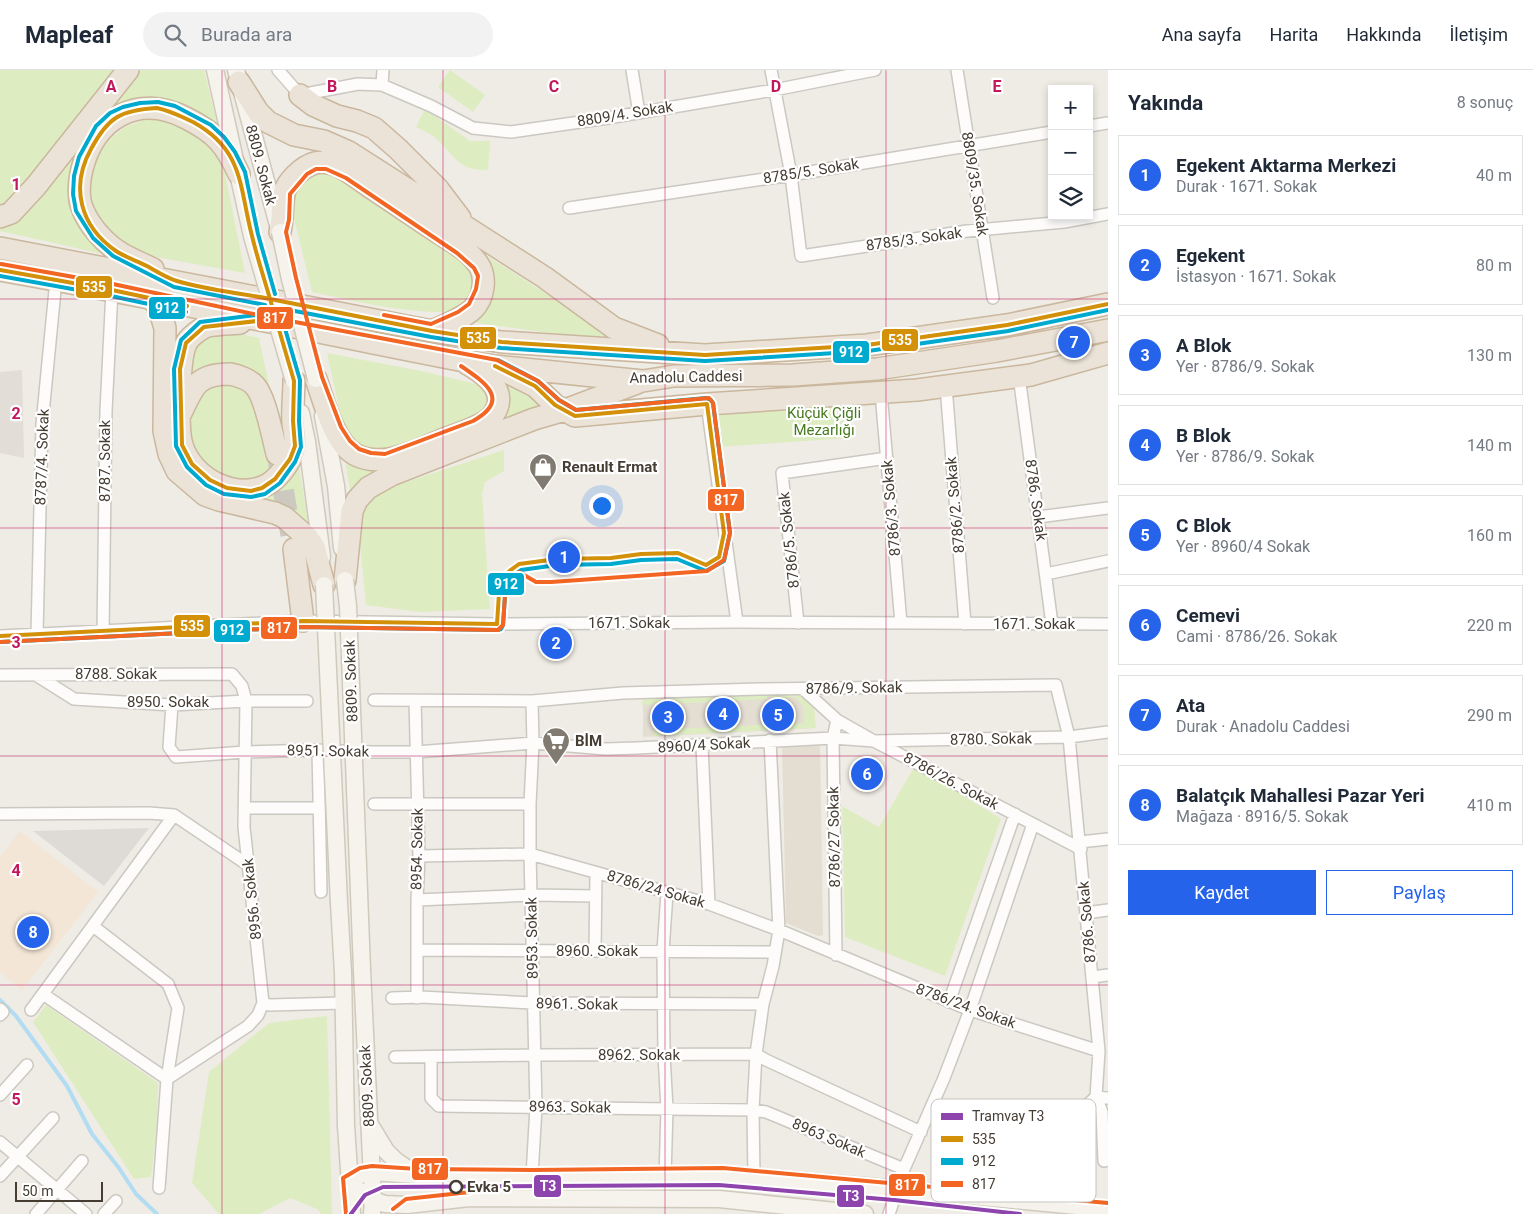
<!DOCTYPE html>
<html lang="tr">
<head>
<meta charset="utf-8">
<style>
	body { margin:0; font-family:Roboto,sans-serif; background:#f2f2f3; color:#1f2937 }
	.controls { position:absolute; right:15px; top:15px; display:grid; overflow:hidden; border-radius:0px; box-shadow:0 2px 8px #0003 }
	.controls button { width:45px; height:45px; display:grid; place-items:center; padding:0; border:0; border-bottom:1px solid #e0e1e3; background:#fff; color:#1f2937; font:25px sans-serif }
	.scale { position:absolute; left:15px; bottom:12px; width:88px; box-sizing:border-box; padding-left:5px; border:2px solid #453c32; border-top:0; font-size:14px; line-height:18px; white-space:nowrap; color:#453c32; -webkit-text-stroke:4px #fff; paint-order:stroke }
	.you { position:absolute; left:601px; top:435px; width:18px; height:18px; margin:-12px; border:4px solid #fff; border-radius:50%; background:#1a73e8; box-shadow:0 0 0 8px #1a73e833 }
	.badge { display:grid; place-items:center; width:32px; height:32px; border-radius:50%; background:#2563eb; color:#fff; font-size:16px; font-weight:700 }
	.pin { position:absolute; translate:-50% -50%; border:2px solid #fff; box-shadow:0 1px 5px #0006 }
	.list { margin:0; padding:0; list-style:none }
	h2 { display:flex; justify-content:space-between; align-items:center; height:65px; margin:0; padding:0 20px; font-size:21px }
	h2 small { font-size:16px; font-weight:400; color:#747a83 }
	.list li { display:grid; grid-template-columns:32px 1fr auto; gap:15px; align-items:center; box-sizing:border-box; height:80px; margin:0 10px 10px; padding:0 10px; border:1px solid #e0e1e3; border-radius:0px }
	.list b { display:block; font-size:19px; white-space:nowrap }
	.list p { margin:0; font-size:16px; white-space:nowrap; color:#747a83 }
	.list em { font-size:16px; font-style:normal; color:#747a83 }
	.actions { display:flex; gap:10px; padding:15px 20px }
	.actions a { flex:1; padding:11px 0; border:1px solid #2563eb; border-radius:0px; text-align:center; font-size:18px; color:#2563eb }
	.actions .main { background:#2563eb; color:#fff }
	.icon { flex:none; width:28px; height:28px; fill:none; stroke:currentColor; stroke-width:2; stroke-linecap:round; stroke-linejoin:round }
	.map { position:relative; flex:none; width:1108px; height:1144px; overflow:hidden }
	header { display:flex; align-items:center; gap:30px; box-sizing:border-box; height:70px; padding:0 25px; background:#fff; border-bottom:1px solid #e0e1e3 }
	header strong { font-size:24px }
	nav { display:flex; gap:28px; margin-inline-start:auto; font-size:18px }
	.search { width:350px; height:45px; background:#f2f2f3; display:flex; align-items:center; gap:12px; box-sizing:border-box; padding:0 18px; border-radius:28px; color:#747a83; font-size:19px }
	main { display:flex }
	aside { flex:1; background:#fff }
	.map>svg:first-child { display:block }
</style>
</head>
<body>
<header>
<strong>Mapleaf</strong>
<div class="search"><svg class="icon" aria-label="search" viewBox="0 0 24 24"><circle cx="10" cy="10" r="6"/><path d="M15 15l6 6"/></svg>Burada ara</div>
<nav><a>Ana sayfa</a><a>Harita</a><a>Hakkında</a><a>İletişim</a></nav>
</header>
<main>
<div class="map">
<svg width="1108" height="1144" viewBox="0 0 1108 1144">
	<rect width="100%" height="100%" fill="#efece5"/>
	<path fill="#e4ddd2" d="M796,622L816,658L643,667V628Z
		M820,673L823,865L818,866L786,853L782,674Z"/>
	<path fill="#f4e6d6" d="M20,761L98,822L22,920L0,902V787Z"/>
	<path fill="#e2ddd6" d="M22,300L24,388L0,383V302Z"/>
	<path fill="#deecc2" d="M0,0H116L11,132L0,139Z
		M137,0H204L218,56L177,33L94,63L85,163L103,184L0,161V157L13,148Z
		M450,0L485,25L473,42L438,17Z
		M425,39L470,71H490L488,100C456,101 455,84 434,67C429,63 422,60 416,57Z
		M152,47L188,55L211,74L225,103L245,203L150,186L126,177L108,163L96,146L89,127L91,102L101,76L125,57Z
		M328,102L339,106L458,185C467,196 481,210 472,225C469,231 460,237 455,242C406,244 359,232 312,222L290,132C298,113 307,107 328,102Z
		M481,182L615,268L557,264L470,252L486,239L493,220L492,199Z
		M218,265H245L259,268L271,324L263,313L188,310L190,286L204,266Z
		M327,283L426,302L484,316L488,327L489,336L473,352L381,382L364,380L351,371L344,361Z
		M502,310L547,334L490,361Z
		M222,313C230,314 238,315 244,320C261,333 262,369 265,389L274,387L275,397L266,406L241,414L201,395L188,362L190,344L205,318Z
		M845,331L848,368L719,377L716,341Z
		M504,380V401L485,412L482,424L490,539L420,542L366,535L359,465L361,440L375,426L400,414Z
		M345,389L394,397L364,411L350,421Z
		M298,392L310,461L252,428Z
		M796,622L814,635L816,658L654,666L653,660L804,653L803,636L795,627L772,629V623Z
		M767,623L768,629L717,632L718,625Z
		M713,625V632L669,634L668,627Z
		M664,627V634L642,635L643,628Z
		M915,696L1001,749L945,906L845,867L842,736L879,757Z
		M46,935L158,1013L157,1055L151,1107L134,1109L33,952Z
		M327,946L332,1144H321L317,1139L290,1128L259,1144H219L192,1113L209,1002L269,953Z"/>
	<path fill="#dedbd6" d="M149,758L104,816L33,761Z"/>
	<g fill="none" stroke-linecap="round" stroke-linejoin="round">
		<path stroke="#b1dcf2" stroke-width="4" d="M0,930L16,946L67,1016L92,1064L119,1098L136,1124L157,1144"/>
		<path stroke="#cdc9c1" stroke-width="21" stroke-dasharray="21 11" stroke-linecap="butt" d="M278,389L291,465"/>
		<g stroke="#cbc8c1" stroke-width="14">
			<path id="street" d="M278,0L300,25L358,14L382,15L431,36L473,58L511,62L608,48L774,20L875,0
				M632,0L639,43
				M771,0L791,105L801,186L967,161L1064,152L1108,144
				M957,0L993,228
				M382,15L383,0
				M1089,56L1108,53
				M569,138L791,105L1052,62
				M1019,306L1052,554
				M946,316L965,554
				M881,323L901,553
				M707,334L737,552
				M1038,447L1108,438
				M1046,504L1108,491
				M798,553L782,403L887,388
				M103,562L106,341L112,220
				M37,564L42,354L56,210
				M0,566L303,551L497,554L737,552L1108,554
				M0,605L232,604L242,616L246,631L244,757L263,933L258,945L248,956L167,1009L43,924
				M36,605L74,629L172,635L246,631H307
				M803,619L837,650L874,671L1081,779
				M374,630L532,631L623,623L759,619L1056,615L1069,667L1099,981L1096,1027L1102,1042L1104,1091L1108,1090
				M415,630L419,786L417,830V928
				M532,631L533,673L530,734V784L536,1037L532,1106
				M172,635L169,677L176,687L245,682L315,680L372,682H416L533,673L606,679L637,678L833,668L874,671L1069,667L1108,662
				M702,675L709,834
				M318,680L321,822
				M374,734H530
				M244,738H319
				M0,744L149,743L174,745L248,795
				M1080,772L1108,769
				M419,786L530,784L709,834L779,860L970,940L1099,981
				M417,830L532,825L596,826
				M1086,843L1108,840
				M93,856L168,914L178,938L167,1009L159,1118
				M418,880L775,882
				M595,881L596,803
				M836,885L833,668L837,650
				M1092,907L1108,905
				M392,928L421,927L533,933L763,934
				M949,932L1015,744
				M263,933L269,935L344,933
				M0,939L3,942L0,945
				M31,940L174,745
				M395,987L535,985L756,984L763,934L773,896L779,860L770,670
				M431,987V1028L439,1036L753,1040L766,1042L904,1099
				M0,1025L27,995
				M0,1072L86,1144
				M0,1106L53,1048
				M665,1106L667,1039L664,985L663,881L667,823
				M754,1107L753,1040L756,984L766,990L921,1062
				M1038,1132L1057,1084L1075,1046L1096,1027L1108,1028
				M36,1144L82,1091
				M104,1144L116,1131
				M889,1144L904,1099L944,1008L970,940L1033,754"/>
		</g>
		<g stroke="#d0cabd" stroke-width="19">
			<path id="secondary" d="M215,0L252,166
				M236,0L278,155
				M301,343L307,372L322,487
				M323,346L336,416L342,478
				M339,833L343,903L346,1056L352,1144
				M362,900L373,1130L372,1144
				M369,1053L386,1081L395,1090L415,1104
				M349,1111L362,1104L372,1102L417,1105L532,1106L723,1104L898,1119L1108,1139
				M349,1111L358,1120L373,1130L385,1134L407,1135L469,1128L719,1129L865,1144"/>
		</g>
		<g stroke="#cab79e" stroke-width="24">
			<path id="highway" d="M239,12L258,42L268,52L294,65L324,71L349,82L544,207L614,258L658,275
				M300,25L313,35L337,46L357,51L374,58L398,79L438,119L460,148
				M0,147L11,143L36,116L128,0
				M280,162C283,149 282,137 284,124C286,112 303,96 315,93C335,88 355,107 370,117C393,132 416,148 439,163C452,172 469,180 478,194C487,207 484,228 473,239C462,249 446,255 432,261
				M0,178L432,261L502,272L705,285L867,275L1007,255L1108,234
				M153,199C141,193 127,188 116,180C103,171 89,155 83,140C77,127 79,112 82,99C95,48 138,23 186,48C216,63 225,74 239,104
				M0,200C155,227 309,261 464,291L495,296L643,311L674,306L793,305L877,299L997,281L1108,260
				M150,228L158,235L165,258L164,361L169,384L177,401L205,425L219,430L275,443L284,447L308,468L314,477L324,515
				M240,253C231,254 209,254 203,258C198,261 188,268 186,274C179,288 177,359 182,375C192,409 239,433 270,413C281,405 293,389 295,376C296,369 294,360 293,353C292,339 294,325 294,311
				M507,302L535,316L555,335L575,346L707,334L917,320L1031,305L1108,283
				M316,309C324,331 334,374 356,385C385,399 419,379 447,368C461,363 476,358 488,350C492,347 495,343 497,338C505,317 482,302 466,293
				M181,343C194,315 198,304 230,304C237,305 250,310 254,315C265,325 273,368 277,384
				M294,479L303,551
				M345,510L352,441L357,430L368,418L391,405L534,349L565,340L637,313"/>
		</g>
		<use href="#street" stroke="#fdfcfb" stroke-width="11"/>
		<use href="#secondary" stroke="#f6f3ec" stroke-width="16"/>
		<use href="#highway" stroke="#ebe3d7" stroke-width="21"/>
		<g stroke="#d0cabd" stroke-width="19" stroke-linecap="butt">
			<path id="secondary-bridge" d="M280,162L290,209L316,309
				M252,166L294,311
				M345,510L348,536L362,900
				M324,515L339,833"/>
		</g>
		<use href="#secondary-bridge" stroke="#f6f3ec" stroke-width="16"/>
		<g stroke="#fff" stroke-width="8">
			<path id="bus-1" d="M157,38C171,41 180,46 193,52C244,80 239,116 252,166C257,187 264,208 270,229C240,223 207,220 177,211C167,208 156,201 147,196C137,191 125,187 116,181C80,156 70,117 91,79C108,47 121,40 157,38Z
				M0,200L112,220L187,236
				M270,229L432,261L502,272L705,285L867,275L1007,255L1108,234
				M257,251L204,257L186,273L180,299L182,375L192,394L210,410L227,418L251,421L262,418L275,409L290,389L295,376L293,351L294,311L270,229
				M0,566L303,551L497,554L500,508L519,494L557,489L611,488L641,484L678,483L706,495L719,487L724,463L707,334L575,346L555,335L535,316L495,296"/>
		</g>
		<g stroke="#fff" stroke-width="8">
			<path id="bus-2" d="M0,206L111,226L186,242
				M265,235L174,217L113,186L93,168L76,141L73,124L74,106L79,87L96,56L110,43L123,37L140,33L158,32L175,36L211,55L224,67L235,82L245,102L258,164L275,224
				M256,245L200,252L181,270L174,299L176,376L187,397L206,415L224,424L251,427L265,424L280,413L295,392L301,377L299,351L300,310L279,238L431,267L501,278L705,291L868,281L1008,261L1108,240
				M0,572L303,557L498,560L501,559L503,555L506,511L521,500L557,495L611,494L641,490L677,489L706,501L724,491L730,463L713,333L711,330L706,328L576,340L559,330L538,311L498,290"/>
		</g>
		<g stroke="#fff" stroke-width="8">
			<path id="bus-3" d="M384,245L431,254L458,242L469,234L476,219L478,206L474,198L457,183L346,108L326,99H316L307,104L290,124L289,150L286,162L296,208L322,307L341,357L350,371L359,379L371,383L385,384L473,351C511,330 486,313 461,296
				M0,572L303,557L498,560L503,555L506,511L519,502L536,512H551L707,501L724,490L730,463L713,333L709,328L576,340L559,330L538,311L497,290L258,245L113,214L1,194
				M393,1139L406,1129L470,1122
				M346,1144L343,1108L360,1098L372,1096L417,1099L532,1100L723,1098L1108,1133"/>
		</g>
		<use href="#bus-1" stroke="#d3910a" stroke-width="4"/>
		<use href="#bus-2" stroke="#00a9ce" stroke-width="4"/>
		<use href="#bus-3" stroke="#f26522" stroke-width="4"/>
		<g stroke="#fff" stroke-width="8">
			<path id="tram-1" d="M351,1144L365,1125L383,1117L719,1115L894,1130L1020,1144"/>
		</g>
		<use href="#tram-1" stroke="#8e44ad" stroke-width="4"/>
	</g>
	<path fill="none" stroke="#c2185b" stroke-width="1" stroke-opacity="0.55" d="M222,0V1144M443,0V1144M665,0V1144M886,0V1144M0,229H1108M0,458H1108M0,686H1108M0,915H1108"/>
	<defs>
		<g id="shop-pin" transform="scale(1.4375)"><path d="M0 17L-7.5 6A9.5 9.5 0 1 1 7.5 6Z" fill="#807a71" stroke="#fff"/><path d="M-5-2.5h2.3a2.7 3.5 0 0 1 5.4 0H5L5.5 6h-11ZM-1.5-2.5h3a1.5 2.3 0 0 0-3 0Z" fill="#fff"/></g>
		<g id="supermarket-pin" transform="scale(1.4375)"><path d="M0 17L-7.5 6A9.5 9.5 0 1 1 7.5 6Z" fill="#807a71" stroke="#fff"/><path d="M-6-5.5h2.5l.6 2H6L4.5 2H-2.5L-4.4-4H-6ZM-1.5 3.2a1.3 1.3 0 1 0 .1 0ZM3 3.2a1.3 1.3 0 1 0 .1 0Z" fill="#fff"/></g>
	</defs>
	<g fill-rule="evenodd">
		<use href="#shop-pin" x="543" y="397"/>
		<use href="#supermarket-pin" x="556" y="671"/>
	</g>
	<circle fill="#fff" stroke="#453c32" stroke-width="2.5" cx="456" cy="1117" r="6"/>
	<g text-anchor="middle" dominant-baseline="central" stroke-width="4.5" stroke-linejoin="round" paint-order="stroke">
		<g font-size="15" fill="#453c32" stroke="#fff">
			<text transform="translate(625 44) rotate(-9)">8809/4. Sokak</text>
			<text transform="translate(261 95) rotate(75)">8809. Sokak</text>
			<text transform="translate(811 101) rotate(-9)">8785/5. Sokak</text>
			<text transform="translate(975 114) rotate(81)">8809/35. Sokak</text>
			<text transform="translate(914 169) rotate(-8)">8785/3. Sokak</text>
			<text transform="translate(686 307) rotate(-1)">Anadolu Caddesi</text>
			<text transform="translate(42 387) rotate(-88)">8787/4. Sokak</text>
			<text transform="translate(105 391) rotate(-90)">8787. Sokak</text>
			<text transform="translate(1036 430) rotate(82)">8786. Sokak</text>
			<text transform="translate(955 435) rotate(-95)">8786/2. Sokak</text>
			<text transform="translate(891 438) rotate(-95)">8786/3. Sokak</text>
			<text transform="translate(789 470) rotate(-96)">8786/5. Sokak</text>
			<text x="629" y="553">1671. Sokak</text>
			<text x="1034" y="554">1671. Sokak</text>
			<text x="116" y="604">8788. Sokak</text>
			<text transform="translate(351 611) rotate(-92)">8809. Sokak</text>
			<text transform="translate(854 618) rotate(-1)">8786/9. Sokak</text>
			<text x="168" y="632">8950. Sokak</text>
			<text transform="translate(991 669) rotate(-1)">8780. Sokak</text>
			<text transform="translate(704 675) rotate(-3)">8960/4 Sokak</text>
			<text transform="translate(328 681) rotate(1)">8951. Sokak</text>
			<text transform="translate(951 711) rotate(28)">8786/26. Sokak</text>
			<text transform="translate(834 767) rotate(-91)">8786/27 Sokak</text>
			<text transform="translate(417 779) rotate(-89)">8954. Sokak</text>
			<text transform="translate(656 819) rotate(16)">8786/24 Sokak</text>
			<text transform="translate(252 829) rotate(-96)">8956. Sokak</text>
			<text transform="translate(1087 852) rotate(-95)">8786. Sokak</text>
			<text transform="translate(532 868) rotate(-91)">8953. Sokak</text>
			<text x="597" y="881">8960. Sokak</text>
			<text transform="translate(577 934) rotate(1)">8961. Sokak</text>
			<text transform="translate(966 936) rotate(20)">8786/24. Sokak</text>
			<text x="639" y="985">8962. Sokak</text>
			<text transform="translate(367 1016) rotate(-93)">8809. Sokak</text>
			<text transform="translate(570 1037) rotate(1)">8963. Sokak</text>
			<text transform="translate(829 1068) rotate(23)">8963 Sokak</text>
		</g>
		<g font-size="15" fill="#487b20" stroke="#fff">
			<text x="824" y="343">Küçük Çiğli<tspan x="824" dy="17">Mezarlığı</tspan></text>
		</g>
		<g font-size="15" font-weight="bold" fill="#453c32" stroke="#fff" text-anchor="start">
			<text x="562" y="397">Renault Ermat</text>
			<text x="575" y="671">BİM</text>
		</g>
		<g font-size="15" font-weight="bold" fill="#453c32" stroke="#fff" text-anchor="start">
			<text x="467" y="1117">Evka 5</text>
		</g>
	</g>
	<rect x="931" y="1029" width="165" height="103" rx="8" fill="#fff" stroke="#c7c4c2" stroke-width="1"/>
	<rect x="941" y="1043" width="22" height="7" fill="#8e44ad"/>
	<rect x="941" y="1066" width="22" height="6" fill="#d3910a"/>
	<rect x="941" y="1088" width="22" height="7" fill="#00a9ce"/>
	<rect x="941" y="1111" width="22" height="6" fill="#f26522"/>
	<g font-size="14" fill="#453c32">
		<text x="972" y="1051">Tramvay T3</text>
		<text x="972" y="1074">535</text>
		<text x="972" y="1096">912</text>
		<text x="972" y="1119">817</text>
	</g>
	<g font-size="16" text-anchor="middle" font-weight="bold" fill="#c2185b" stroke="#fff" stroke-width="4.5" stroke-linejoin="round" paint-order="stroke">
		<text x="111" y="22">A</text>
		<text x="332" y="22">B</text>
		<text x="554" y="22">C</text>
		<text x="776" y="22">D</text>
		<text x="997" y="22">E</text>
		<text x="16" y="120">1</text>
		<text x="16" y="349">2</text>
		<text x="16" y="578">3</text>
		<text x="16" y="806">4</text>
		<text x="16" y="1035">5</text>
	</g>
	<g stroke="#fff" stroke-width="2">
		<rect x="75" y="205" width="38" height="24" rx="5" fill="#d3910a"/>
		<rect x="148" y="226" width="38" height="24" rx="5" fill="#00a9ce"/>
		<rect x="256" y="236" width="38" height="24" rx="5" fill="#f26522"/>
		<rect x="459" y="256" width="38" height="24" rx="5" fill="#d3910a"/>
		<rect x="881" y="258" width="38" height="24" rx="5" fill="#d3910a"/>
		<rect x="832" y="270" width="38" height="24" rx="5" fill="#00a9ce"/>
		<rect x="707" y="418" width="38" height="24" rx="5" fill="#f26522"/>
		<rect x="487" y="502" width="38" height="24" rx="5" fill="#00a9ce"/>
		<rect x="173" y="544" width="38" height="24" rx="5" fill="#d3910a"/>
		<rect x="260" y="546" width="38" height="24" rx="5" fill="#f26522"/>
		<rect x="213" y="549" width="38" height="24" rx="5" fill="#00a9ce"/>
		<rect x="411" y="1087" width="38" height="24" rx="5" fill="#f26522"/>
		<rect x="888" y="1103" width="38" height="24" rx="5" fill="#f26522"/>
		<rect x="533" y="1104" width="29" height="24" rx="5" fill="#8e44ad"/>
		<rect x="836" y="1114" width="29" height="24" rx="5" fill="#8e44ad"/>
	</g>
	<g font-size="14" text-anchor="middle" font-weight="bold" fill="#fff">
		<text x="94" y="222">535</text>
		<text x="167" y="243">912</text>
		<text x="275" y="253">817</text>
		<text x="478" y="273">535</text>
		<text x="900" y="275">535</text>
		<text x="851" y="287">912</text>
		<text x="726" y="435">817</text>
		<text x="506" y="519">912</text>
		<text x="192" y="561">535</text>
		<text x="279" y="563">817</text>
		<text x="232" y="565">912</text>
		<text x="430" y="1104">817</text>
		<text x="907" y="1120">817</text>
		<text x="548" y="1121">T3</text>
		<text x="851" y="1131">T3</text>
	</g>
</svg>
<div class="controls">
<button>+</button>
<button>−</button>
<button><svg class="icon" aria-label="layers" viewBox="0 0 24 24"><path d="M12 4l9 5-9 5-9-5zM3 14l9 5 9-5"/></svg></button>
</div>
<div class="scale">50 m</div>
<div class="you"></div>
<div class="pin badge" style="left:564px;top:487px">1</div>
<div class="pin badge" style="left:556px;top:573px">2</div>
<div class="pin badge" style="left:668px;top:647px">3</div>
<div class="pin badge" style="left:723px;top:644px">4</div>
<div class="pin badge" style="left:778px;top:645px">5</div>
<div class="pin badge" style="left:867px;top:704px">6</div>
<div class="pin badge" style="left:1074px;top:272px">7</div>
<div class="pin badge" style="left:33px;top:862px">8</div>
</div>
<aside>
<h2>Yakında<small>8 sonuç</small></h2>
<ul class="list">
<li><span class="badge">1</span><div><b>Egekent Aktarma Merkezi</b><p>Durak · 1671. Sokak</p></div><em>40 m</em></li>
<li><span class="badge">2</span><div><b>Egekent</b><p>İstasyon · 1671. Sokak</p></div><em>80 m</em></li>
<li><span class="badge">3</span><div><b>A Blok</b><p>Yer · 8786/9. Sokak</p></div><em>130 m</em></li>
<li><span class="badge">4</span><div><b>B Blok</b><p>Yer · 8786/9. Sokak</p></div><em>140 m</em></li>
<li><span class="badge">5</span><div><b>C Blok</b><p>Yer · 8960/4 Sokak</p></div><em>160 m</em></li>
<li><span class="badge">6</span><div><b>Cemevi</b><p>Cami · 8786/26. Sokak</p></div><em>220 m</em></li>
<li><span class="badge">7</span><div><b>Ata</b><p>Durak · Anadolu Caddesi</p></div><em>290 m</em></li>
<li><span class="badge">8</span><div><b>Balatçık Mahallesi Pazar Yeri</b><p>Mağaza · 8916/5. Sokak</p></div><em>410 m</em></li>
</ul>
<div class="actions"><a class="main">Kaydet</a><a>Paylaş</a></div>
</aside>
</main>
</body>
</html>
